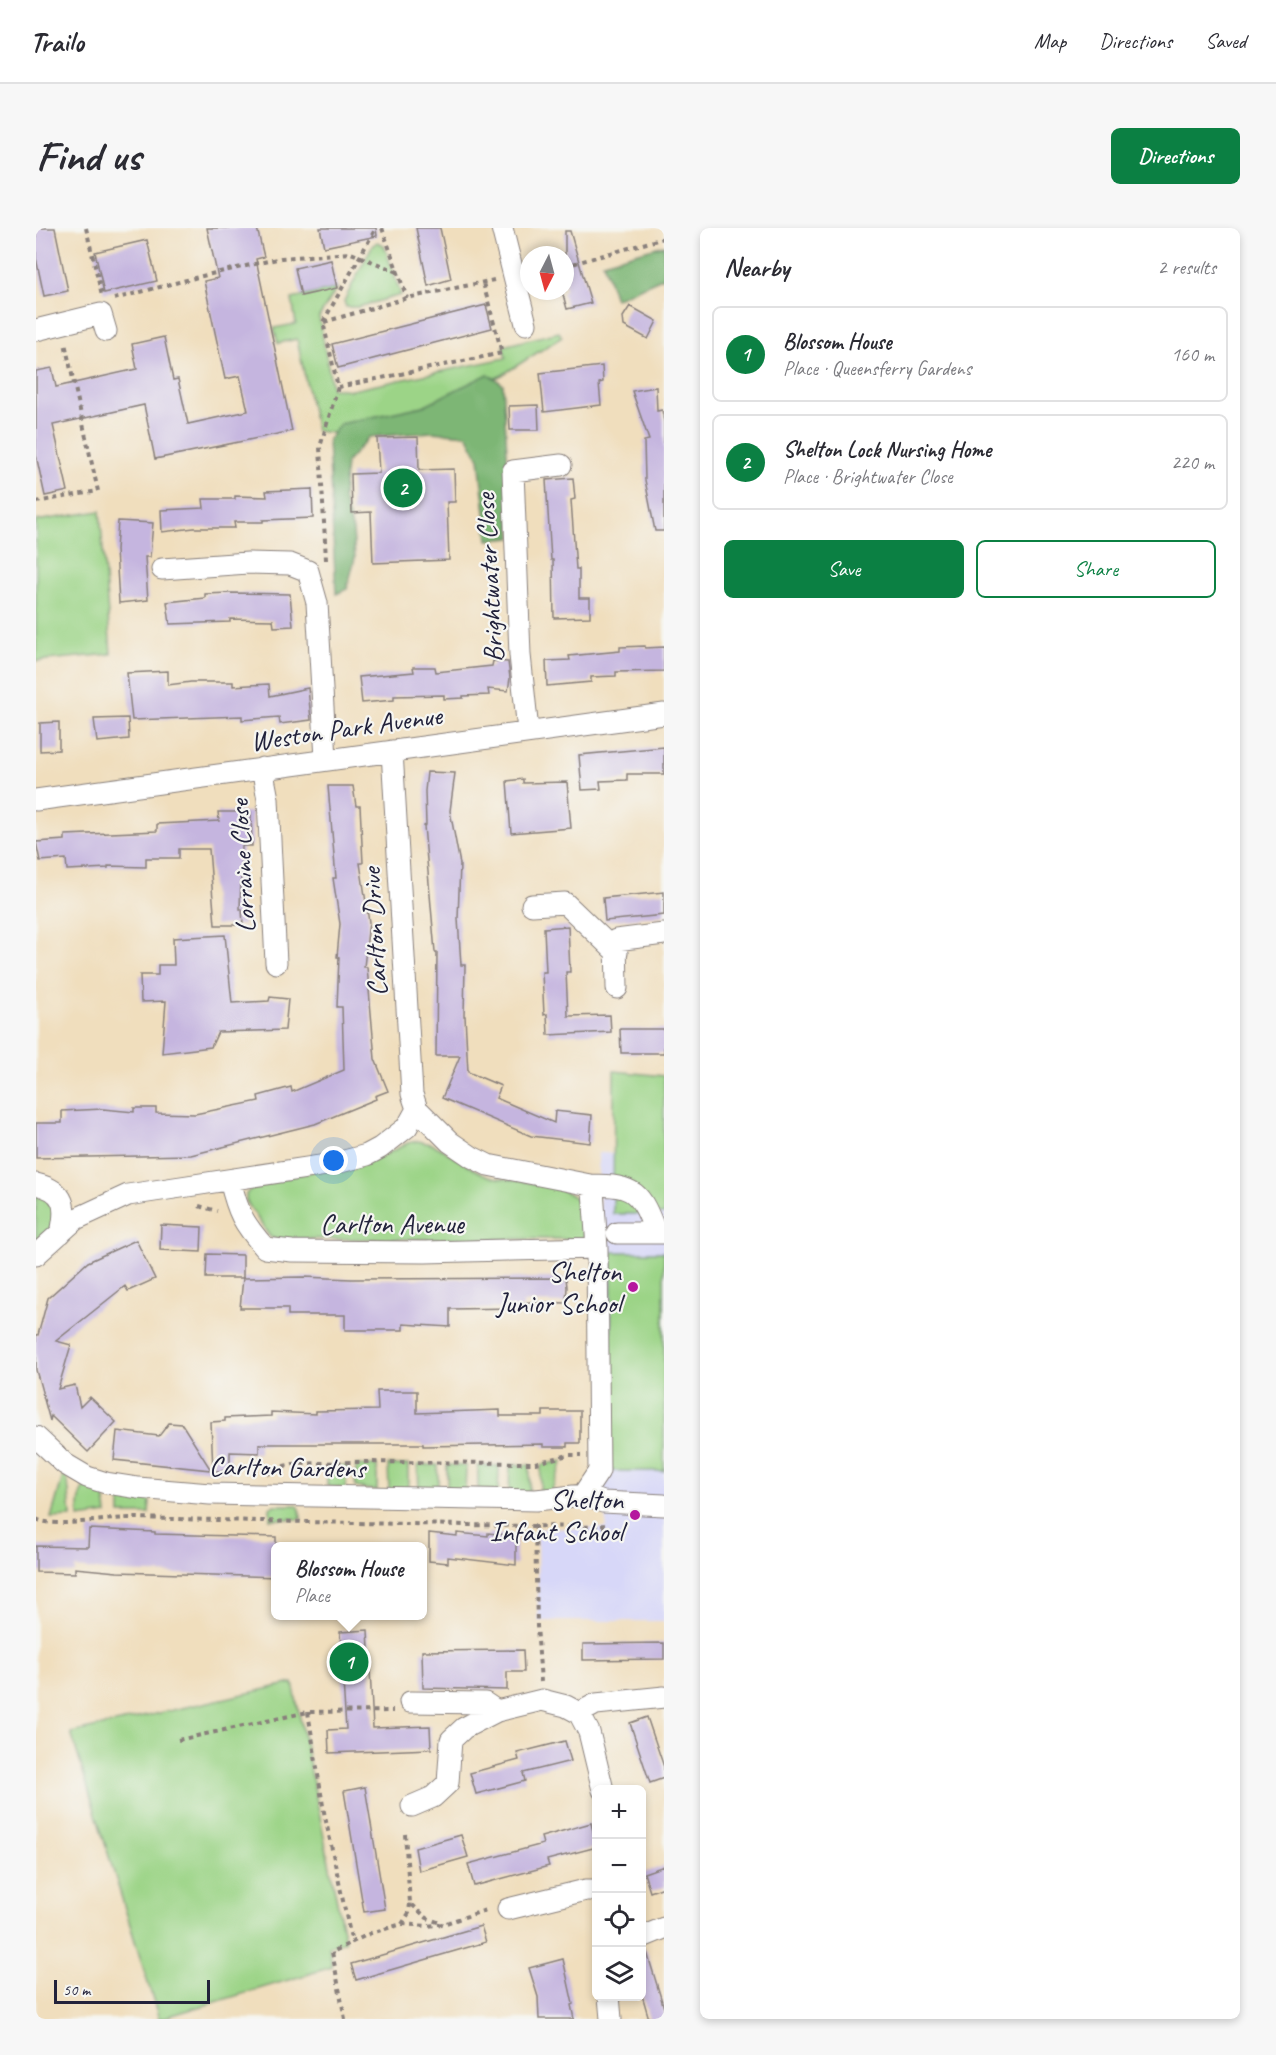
<!DOCTYPE html>
<html lang="en">
<head>
<meta charset="utf-8">
<style>
	body { margin:0; font-family:Caveat,sans-serif; background:#f7f7f7; color:#2b2b33 }
	.controls { position:absolute; right:18px; bottom:18px; display:grid; overflow:hidden; border-radius:9px; box-shadow:0 3px 9px #0003 }
	.controls button { width:54px; height:54px; display:grid; place-items:center; padding:0; border:0; border-bottom:2px solid #e1e1e2; background:#fff; color:#2b2b33; font:30px sans-serif }
	.compass { position:absolute; left:484px; top:18px; width:54px; height:54px; border-radius:50%; background:#fff; box-shadow:0 3px 9px #0003; rotate:186deg }
	.scale { position:absolute; left:18px; bottom:15px; width:156px; box-sizing:border-box; padding-left:6px; border:3px solid #22223b; border-top:0; font-size:16px; line-height:21px; white-space:nowrap; color:#22223b; -webkit-text-stroke:4px #f6f6f2; paint-order:stroke }
	.you { position:absolute; left:298px; top:933px; width:21px; height:21px; margin:-15px; border:4px solid #fff; border-radius:50%; background:#1a73e8; box-shadow:0 0 0 9px #1a73e833 }
	.badge { display:grid; place-items:center; width:39px; height:39px; border-radius:50%; background:#0b8043; color:#fff; font-size:20px; font-weight:700 }
	.pin { position:absolute; translate:-50% -50%; border:3px solid #fff; box-shadow:0 2px 6px #0006 }
	.popup { position:absolute; left:235px; top:1314px; width:156px; height:78px; box-sizing:border-box; display:grid; place-content:center; border-radius:9px; background:#fff; filter:drop-shadow(0 2px 4px #0005); font-size:20px; white-space:nowrap; color:#7c7c81 }
	.popup b { font-size:22px; color:#2b2b33 }
	.popup::after { content:''; position:absolute; left:50%; top:100%; margin-left:-12px; border:12px solid transparent; border-top-color:#fff }
	.list { margin:0; padding:0; list-style:none }
	h2 { display:flex; justify-content:space-between; align-items:center; height:78px; margin:0; padding:0 24px; font-size:26px }
	h2 small { font-size:20px; font-weight:400; color:#7c7c81 }
	.list li { display:grid; grid-template-columns:39px 1fr auto; gap:18px; align-items:center; box-sizing:border-box; height:96px; margin:0 12px 12px; padding:0 12px; border:2px solid #e1e1e2; border-radius:9px }
	.list b { display:block; font-size:22px; white-space:nowrap }
	.list p { margin:0; font-size:20px; white-space:nowrap; color:#7c7c81 }
	.list em { font-size:20px; font-style:normal; color:#7c7c81 }
	.actions { display:flex; gap:12px; padding:18px 24px }
	.actions a { flex:1; padding:14px 0; border:2px solid #0b8043; border-radius:9px; text-align:center; font-size:21px; color:#0b8043 }
	.actions .main { background:#0b8043; color:#fff }
	.icon { flex:none; width:33px; height:33px; fill:none; stroke:currentColor; stroke-width:2; stroke-linecap:round; stroke-linejoin:round }
	.map { position:relative; flex:none; width:628px; height:1791px; overflow:hidden; border-radius:9px }
	header { display:flex; align-items:center; gap:36px; box-sizing:border-box; height:84px; padding:0 30px; background:#fff; border-bottom:2px solid #e1e1e2 }
	header strong { font-size:28px }
	nav { display:flex; gap:33px; margin-inline-start:auto; font-size:21px }
	.intro { display:flex; align-items:center; justify-content:space-between; box-sizing:border-box; height:144px; padding:0 36px }
	h1 { margin:0; font-size:42px }
	.button { padding:15px 27px; border-radius:9px; background:#0b8043; color:#fff; font-size:21px; font-weight:700 }
	main { display:flex; gap:36px; padding:0 36px }
	aside { flex:1; background:#fff; border-radius:9px; box-shadow:0 3px 9px #0003 }
	.map>svg:first-child { display:block }
</style>
</head>
<body>
<header>
<strong>Trailo</strong>
<nav><a>Map</a><a>Directions</a><a>Saved</a></nav>
</header>
<div class="intro"><h1>Find us</h1><a class="button">Directions</a></div>
<main>
<div class="map">
<svg width="628" height="1791" viewBox="0 0 628 1791">
	<rect width="100%" height="100%" fill="#f6f6f2"/>
	<filter id="ink" filterUnits="userSpaceOnUse"><feTurbulence type="fractalNoise" baseFrequency=".0167" numOctaves="2"/><feDisplacementMap in="SourceGraphic" scale="12" xChannelSelector="R" yChannelSelector="G"/><feConvolveMatrix kernelMatrix="1 2 1 2 8 2 1 2 1" color-interpolation-filters="sRGB"/></filter>
	<filter id="wash" filterUnits="userSpaceOnUse"><feTurbulence type="fractalNoise" baseFrequency=".008" numOctaves="4" result="noise"/><feDisplacementMap in="SourceGraphic" scale="24" xChannelSelector="R" yChannelSelector="G"/><feGaussianBlur stdDeviation="1.35" result="paint"/><feColorMatrix in="noise" values="0 0 0 0 0 0 0 0 0 0 0 0 0 0 0 0 0 1.4 0 .05"/><feComposite in="paint" operator="in"/></filter>
	<g filter="url(#wash)">
		<rect width="100%" height="100%" fill="#f0debd"/>
		<path fill="#d7d7f8" d="M562,925L628,926V1393H502L501,1301L571,1300L567,1274L569,1192Z"/>
		<path fill="#9cd487" stroke="#5f7b61" stroke-width="1.5" d="M341,14L348,17L365,67L322,79H310L308,73L336,18Z
			M301,60L283,89L296,160L316,162L470,130L467,118L523,104L526,109L466,147L393,182L297,205L280,203L261,111L242,115L238,100L260,96L256,71Z
			M64,283L75,426L0,433V293Z
			M578,843L628,848V986H577Z
			M382,913C388,915 395,915 400,918C418,927 433,941 453,948C478,955 542,952 548,985C550,993 548,1004 548,1013L525,1011H240L234,1009L210,973V966L220,956L347,928L372,915Z
			M0,964L18,972L20,995L0,1016Z
			M576,1024H628V1243H574Z
			M527,1233L515,1264H504L505,1237Z
			M320,1237L341,1238V1263L319,1259Z
			M352,1237H372V1262L353,1263Z
			M382,1237H402V1264L383,1262Z
			M411,1237L430,1238L429,1265H416L411,1259Z
			M474,1237H494L493,1266H473Z
			M312,1238L309,1261L291,1258V1239Z
			M442,1238H463L462,1265H446L442,1259Z
			M27,1248L30,1249L32,1254L35,1289L15,1290Z
			M50,1258C69,1265 69,1267 71,1286L43,1290C43,1278 42,1268 50,1258Z
			M90,1268L110,1269L114,1273L113,1286H84V1273Z
			M238,1277H261L264,1281L265,1291H234V1280Z
			M257,1455L309,1713L293,1718L296,1739L123,1791L35,1505Z"/>
		<path fill="#7db674" stroke="#506c58" stroke-width="1.5" d="M628,17V49L579,71L567,34Z
			M452,146L467,156L476,310L452,312L443,230L431,207L396,204L333,209L310,235L307,270L317,303L319,330L311,361L300,366L292,212L304,196L387,178Z"/>
		<g id="blocks">
			<path fill="#c5b5df" d="M0,0H19L32,63L8,68L0,30Z
				M171,0H221L228,29L220,31L256,203L119,231L108,177L17,197L32,263L9,268L0,227V143L16,140L20,159L101,141L96,116L128,109L137,152L142,151L152,196L212,183L204,148L189,151L168,53L182,50Z
				M284,0H340L341,8L288,19Z
				M380,0H404L415,51L392,58Z
				M529,3H534L555,75L531,81L526,63H529Z
				M111,12L121,53L68,65L59,24Z
				M295,32L301,60L265,68L259,40Z
				M450,77L456,100L302,140L296,116Z
				M594,78L621,93L612,111L588,98L587,89Z
				M566,138L567,154L563,155L565,177L508,184L504,145Z
				M620,159L621,183L626,182L628,194V303H619L609,252L608,213L613,212L596,163Z
				M502,177L503,202H474L473,178Z
				M382,209L383,242L418,241L419,274H411L413,332L337,335L335,284L316,285L315,246L343,245L341,210Z
				M537,250L539,271L535,272L540,341H543V370H554V389L518,390L517,332H515L510,252Z
				M276,261L277,290L227,292V294H198L199,300H158L126,304L125,282L168,280L167,271H199V268L231,269L230,263Z
				M82,293L117,295L114,329H109L112,372L83,375L80,322Z
				M194,365L254,366L257,398L238,399L237,392L194,391V394L134,396L131,374L169,370V366Z
				M609,418V420L628,419V443L580,444V448L555,449V454L511,458L510,433L534,432L533,428L584,423V419Z
				M457,433L472,434L474,450L472,463L452,461L453,467L427,468V470L408,471V467L358,468V472L326,475L323,449L378,444L377,439H399L400,444L456,438Z
				M132,443V457L155,454H197V458L233,456L234,468L272,460L275,492L244,496L243,489L206,492V488L96,492L91,445Z
				M92,490L93,511L61,514L58,491Z
				M23,494V522L4,523V495Z
				M628,519V546H591V552L564,553L565,561L546,562L543,527Z
				M391,544L419,545L414,583L424,636L422,691L425,737H429L428,788H429L432,844L465,858L460,870L518,895L519,883L556,887L554,915L495,908L406,870L424,828H400L401,724H399L388,598L390,597L389,563Z
				M487,551V555L531,554L535,600L475,605L471,553Z
				M292,558H317L320,578H324L327,635H324L333,694L328,739H331L339,831L352,863L339,868L340,871L279,896L155,927L0,930V895H26V883L67,881L98,884V880H120V885L159,886L223,873L222,868L255,859L256,864L308,842L306,779H301L303,729H301L304,696L297,650H300Z
				M182,584H215L216,618H206L204,681H206L207,697H179L173,621H143V630H110V639L72,638V640L31,642L30,631L4,633L0,614L29,612V607L121,603V596L183,593Z
				M628,664V687L569,693L567,670Z
				M532,698L534,744H530L532,788L574,787L575,804L512,807L511,786L508,787L506,744H510L508,700Z
				M189,707L196,775L233,773L234,769L252,771L249,802L182,804L175,819L126,825L130,773L105,774L104,747H122V737H138L137,710Z
				M584,801H628V825H585Z
				M125,997L166,999L165,1024L124,1022Z
				M100,1012L119,1051L92,1063L89,1058L20,1113L35,1117L22,1161L39,1157L44,1179L54,1169L80,1194L52,1224L15,1188L14,1193L0,1142V1107H2L12,1070L52,1034Z
				M171,1026L207,1027V1050H170Z
				M268,1049L315,1051L530,1050L531,1059L530,1075L495,1074L487,1075V1080L414,1081V1099L367,1096V1102H309V1087H252V1080H204L207,1050Z
				M341,1163H381V1185L464,1182V1188H507V1183H544V1215H531V1219H507V1216L387,1218V1216H223V1225L194,1224V1243H177L175,1194L189,1193V1190L235,1188V1184L280,1186V1183L342,1182Z
				M133,1195L146,1196L175,1242L78,1232L81,1203L123,1208Z
				M53,1301L119,1304V1306L240,1309V1349L81,1344L39,1340V1345L0,1344V1318L52,1319Z
				M393,1305L421,1308V1305L452,1308V1305L480,1308V1337L412,1329V1335L393,1333Z
				M332,1402L337,1500L394,1498L395,1521L293,1525L292,1502L310,1501L304,1404Z
				M628,1415V1431L547,1432V1416Z
				M487,1422L488,1444H471V1462L387,1460L386,1423Z
				M611,1489L628,1539V1550L614,1555L594,1495Z
				M529,1513L535,1533L487,1545L489,1553L440,1566L434,1545L483,1532L481,1525Z
				M329,1559L349,1681L328,1684L308,1563Z
				M555,1595L561,1619L511,1632L513,1638L438,1658L432,1636L507,1616L505,1609Z
				M425,1607L432,1629L383,1643L379,1620Z
				M628,1638V1659L614,1664L608,1645Z
				M445,1698L450,1714L320,1752L315,1736Z
				M610,1721L628,1780V1791H613L606,1767V1722Z
				M527,1731L537,1776L535,1777L538,1791H503L502,1769L493,1740Z"/>
		</g>
	</g>
	<g filter="url(#ink)">
		<use href="#blocks" fill-opacity="0" stroke="#89807c" stroke-width="1.5"/>
		<g fill="none" stroke-linecap="round" stroke-linejoin="round">
			<g stroke="#89807c" stroke-width="23">
				<path id="minor" d="M466,0L490,96
					M0,102L65,86L70,103
					M126,341L212,335L254,336L272,343L281,375L290,531
					M492,503L484,427L477,243L525,237
					M356,523L376,866L381,881
					M226,540L232,571L240,735
					M0,572L628,486
					M496,677L529,675L581,725
					M581,760L580,712L628,706
					M194,952C202,985 207,995 229,1020L256,1023L389,1024L561,1020
					M0,956C30,963 31,979 25,1005
					M554,957C600,957 604,964 620,1005
					M581,1005H628
					M0,1027L40,991L92,967L297,936L331,927L344,920L371,899L381,881L414,914L436,929L452,937L554,957L557,962L561,1020L563,1243L547,1267L500,1272L174,1266L102,1260L70,1255L51,1249L29,1236L0,1209
					M547,1267L567,1274L628,1277
					M374,1474L449,1475L461,1483
					M543,1485L560,1476L628,1469
					M376,1578L397,1569L412,1555L415,1512L428,1500L461,1483L506,1472L530,1478L543,1485L553,1504L567,1562
					M472,1681L550,1662H560
					M606,1709L628,1700
					M573,1768L575,1791"/>
			</g>
			<path stroke="#89807c" stroke-width="4" stroke-dasharray="4.5 4.5" stroke-linecap="butt" d="M50,0L66,68
				M346,0L371,70
				M529,38L628,10
				M78,71L162,49L245,30L315,25L362,44
				M288,94L371,70L458,52
				M302,159L466,125L447,55
				M0,274L62,263L29,115
				M290,332L284,219L302,159L287,94L340,0
				M163,978L181,983
				M231,1246L248,1238L257,1236L315,1234L499,1235L533,1227H545
				M0,1291C18,1301 75,1289 99,1290C255,1294 411,1297 567,1299V1294
				M499,1297L501,1398L505,1454
				M272,1484L288,1584L316,1715
				M142,1512L272,1484L357,1483
				M369,1606L374,1675L391,1690L407,1696
				M366,1696L373,1685L374,1675
				M309,1791L296,1724L335,1705L366,1696L391,1698L407,1696L453,1681"/>
			<use href="#minor" stroke="#fff" stroke-width="21"/>
		</g>
	</g>
	<g fill="#b5179e" stroke="#f6f6f2" stroke-width="2">
		<circle cx="597" cy="1059" r="6"/>
		<circle cx="599" cy="1287" r="6"/>
	</g>
	<g text-anchor="middle" dominant-baseline="central" stroke-width="4.5" stroke-linejoin="round" paint-order="stroke">
		<g font-size="28" fill="#22223b" stroke="#f6f6f2">
			<text transform="translate(453 350) rotate(-93)">Brightwater Close</text>
			<text transform="translate(310 500) rotate(-8)">Weston Park Avenue</text>
			<text transform="translate(206 638) rotate(-93)">Lorraine Close</text>
			<text transform="translate(338 704) rotate(-93)">Carlton Drive</text>
			<text x="356" y="995">Carlton Avenue</text>
			<text transform="translate(251 1239) rotate(1)">Carlton Gardens</text>
		</g>
		<g font-size="28" fill="#22223b" stroke="#f6f6f2" text-anchor="end">
			<text x="585" y="1043">Shelton<tspan x="585" dy="32">Junior School</tspan></text>
			<text x="587" y="1271">Shelton<tspan x="587" dy="32">Infant School</tspan></text>
		</g>
	</g>
</svg>
<div class="controls">
<button>+</button>
<button>−</button>
<button><svg class="icon" aria-label="locate" viewBox="0 0 24 24"><circle cx="12" cy="12" r="6"/><path d="M12 2v4M12 18v4M2 12h4M18 12h4"/></svg></button>
<button><svg class="icon" aria-label="layers" viewBox="0 0 24 24"><path d="M12 4l9 5-9 5-9-5zM3 14l9 5 9-5"/></svg></button>
</div>
<svg class="compass" viewBox="-18 -18 36 36"><path d="M0-13l5 13h-10z" fill="#e53935"/><path d="M0 13l5-13h-10z" fill="#7c7c81"/></svg>
<div class="scale">50 m</div>
<div class="you"></div>
<div class="pin badge" style="left:313px;top:1434px">1</div>
<div class="popup"><b>Blossom House</b>Place</div>
<div class="pin badge" style="left:367px;top:260px">2</div>
</div>
<aside>
<h2>Nearby<small>2 results</small></h2>
<ul class="list">
<li><span class="badge">1</span><div><b>Blossom House</b><p>Place · Queensferry Gardens</p></div><em>160 m</em></li>
<li><span class="badge">2</span><div><b>Shelton Lock Nursing Home</b><p>Place · Brightwater Close</p></div><em>220 m</em></li>
</ul>
<div class="actions"><a class="main">Save</a><a>Share</a></div>
</aside>
</main>
</body>
</html>
